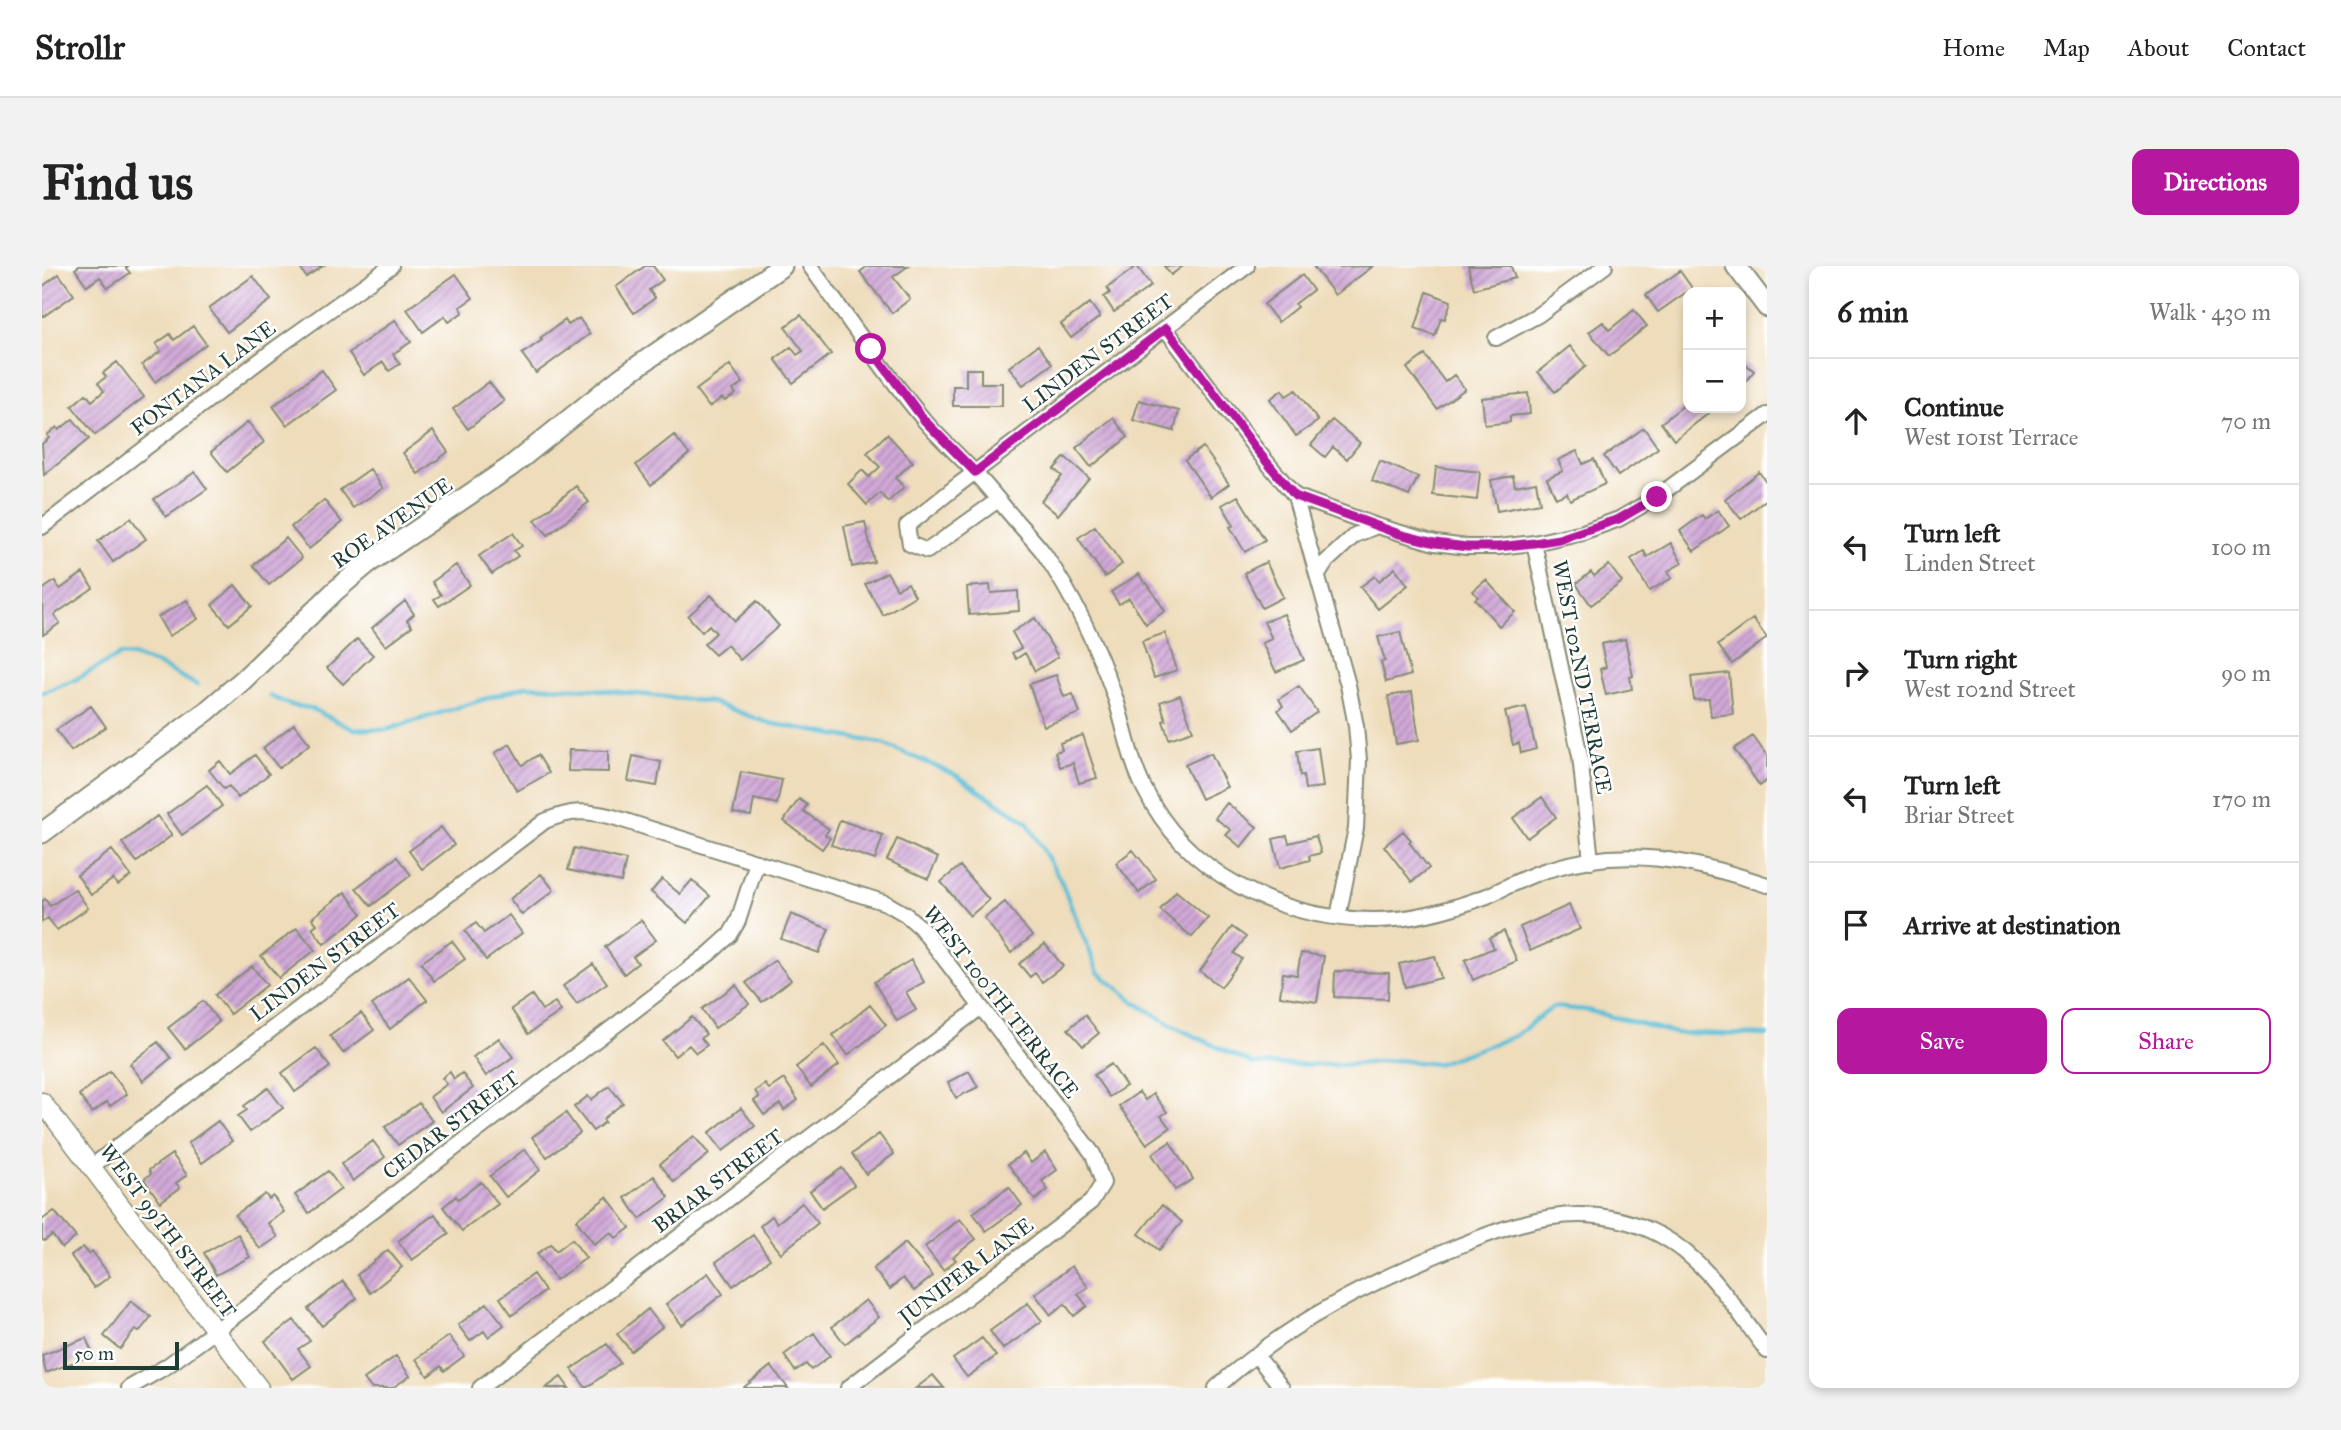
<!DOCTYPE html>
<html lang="en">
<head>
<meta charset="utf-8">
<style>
	body { margin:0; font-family:"IM FELL Great Primer",serif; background:#f2f2f2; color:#222 }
	.controls { position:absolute; right:21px; top:21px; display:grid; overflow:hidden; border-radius:14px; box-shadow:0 4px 10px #0003 }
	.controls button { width:63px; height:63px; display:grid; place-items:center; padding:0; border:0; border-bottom:2px solid #e0e0e0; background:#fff; color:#222; font:35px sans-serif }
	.scale { position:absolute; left:21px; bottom:18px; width:116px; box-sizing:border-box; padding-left:7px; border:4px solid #1f3d34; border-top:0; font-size:19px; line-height:24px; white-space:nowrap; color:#1f3d34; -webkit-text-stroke:5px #fff; paint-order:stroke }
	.stop { position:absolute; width:21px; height:21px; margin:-16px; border:5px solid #b5179e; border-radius:50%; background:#fff }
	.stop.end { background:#b5179e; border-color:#fff; box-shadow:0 2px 7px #0008 }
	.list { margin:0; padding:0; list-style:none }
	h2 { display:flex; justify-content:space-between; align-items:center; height:91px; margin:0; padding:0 28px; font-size:30px }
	h2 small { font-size:23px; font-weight:400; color:#767676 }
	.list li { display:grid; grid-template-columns:46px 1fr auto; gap:21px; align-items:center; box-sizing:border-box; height:126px; padding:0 28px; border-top:2px solid #e0e0e0 }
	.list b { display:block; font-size:26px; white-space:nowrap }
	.list p { margin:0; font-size:23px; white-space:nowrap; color:#767676 }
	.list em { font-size:23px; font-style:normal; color:#767676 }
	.actions { display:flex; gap:14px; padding:21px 28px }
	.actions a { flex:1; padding:16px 0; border:2px solid #b5179e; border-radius:14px; text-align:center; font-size:24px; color:#b5179e }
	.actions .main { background:#b5179e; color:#fff }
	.icon { flex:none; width:38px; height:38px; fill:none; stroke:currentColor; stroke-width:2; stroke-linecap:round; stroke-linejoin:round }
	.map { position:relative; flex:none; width:1725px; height:1122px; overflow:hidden; border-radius:14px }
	header { display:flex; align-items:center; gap:42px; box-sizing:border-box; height:98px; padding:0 35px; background:#fff; border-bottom:2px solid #e0e0e0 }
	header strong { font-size:33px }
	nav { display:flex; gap:38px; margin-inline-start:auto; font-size:24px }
	.intro { display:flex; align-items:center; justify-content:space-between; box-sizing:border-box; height:168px; padding:0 42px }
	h1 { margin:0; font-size:49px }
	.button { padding:18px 32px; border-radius:14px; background:#b5179e; color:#fff; font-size:24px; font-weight:700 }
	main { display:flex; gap:42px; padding:0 42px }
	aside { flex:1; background:#fff; border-radius:14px; box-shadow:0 4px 10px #0003 }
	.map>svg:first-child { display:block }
</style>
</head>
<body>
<header>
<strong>Strollr</strong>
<nav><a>Home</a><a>Map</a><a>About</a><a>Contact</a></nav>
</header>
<div class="intro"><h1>Find us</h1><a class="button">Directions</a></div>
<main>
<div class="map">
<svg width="1725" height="1122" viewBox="0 0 1725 1122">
	<defs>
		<pattern id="building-hatch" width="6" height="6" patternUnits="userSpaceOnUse" patternTransform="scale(1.75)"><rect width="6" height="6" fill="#d1a9d8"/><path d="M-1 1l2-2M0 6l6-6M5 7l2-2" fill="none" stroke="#a98bb0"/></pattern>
	</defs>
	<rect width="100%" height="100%" fill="#fff"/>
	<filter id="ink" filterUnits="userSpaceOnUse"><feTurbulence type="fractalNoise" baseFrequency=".0143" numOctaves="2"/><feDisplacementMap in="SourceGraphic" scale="14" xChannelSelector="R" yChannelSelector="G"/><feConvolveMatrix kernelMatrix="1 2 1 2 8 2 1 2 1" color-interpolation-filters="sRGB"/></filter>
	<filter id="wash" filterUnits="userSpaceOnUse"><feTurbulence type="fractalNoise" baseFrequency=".00686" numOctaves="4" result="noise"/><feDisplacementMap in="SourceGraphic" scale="28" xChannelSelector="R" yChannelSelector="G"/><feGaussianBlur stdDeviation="1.57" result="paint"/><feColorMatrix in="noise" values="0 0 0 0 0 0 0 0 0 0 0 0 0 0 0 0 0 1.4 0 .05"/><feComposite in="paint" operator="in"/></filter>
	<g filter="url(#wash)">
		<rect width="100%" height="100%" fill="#eedcba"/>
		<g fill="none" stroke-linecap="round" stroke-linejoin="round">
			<path stroke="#59bed7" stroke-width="4.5" d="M0,427L31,415L78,389L91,390L117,399L155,419
				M228,430L248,439L268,442L311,463L344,464L484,420L550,423L669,436L727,457L839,477L914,509L985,556L1019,615L1056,706L1094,737L1133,761L1211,798L1303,799L1355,794L1394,798L1473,770L1511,741L1544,744L1633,767L1725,769"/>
		</g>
		<g id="blocks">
			<path fill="url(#building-hatch)" d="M37,0H86L84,2L88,7L66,22L58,11L45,20L33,3Z
				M257,0H281L264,11Z
				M603,0H611L621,14L607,24L613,32L592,47L574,21Z
				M826,0H866L851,11L868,33L850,47L818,6Z
				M1095,0L1109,20L1072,46L1062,31L1068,27L1065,22Z
				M1122,0H1141L1129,9Z
				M1271,0L1293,1L1331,0L1293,29Z
				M1426,0H1469L1473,12L1432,23Z
				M1638,5L1650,22L1616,46L1604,29Z
				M17,8L32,29L2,50H0V21Z
				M414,8L431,32L418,41L421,46L407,56L403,50L381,66L365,43Z
				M1260,9L1271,24L1253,38L1255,41L1236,56L1222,38Z
				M211,10L229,34L185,66L167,42Z
				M1385,26L1409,35L1403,53L1399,52L1393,70L1373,63Z
				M1048,37L1058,51L1029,72L1019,58Z
				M1592,44L1605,60L1567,90L1547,66L1561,56L1567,64Z
				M759,49L789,88L751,117L733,93L749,81L755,89L761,85L743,61Z
				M537,52L548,68L494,107L480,88L500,74L498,72L523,54L526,59Z
				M353,54L369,76L351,88L358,98L347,105L341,96L322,109L307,87Z
				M151,60L164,78L113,116L100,99L119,85L114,78L128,68L132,74Z
				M996,79L1010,98L981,119L967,101Z
				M1528,80L1544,100L1513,126L1496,106Z
				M1383,89L1403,116L1412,109L1423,123L1395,143L1365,102Z
				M1699,94L1712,105L1701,119L1699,117Z
				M75,96L102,131L53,169L30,140L44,128L50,135L62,125L56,117L64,111L61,107Z
				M688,99L701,117L691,124L694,128L683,135L680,132L667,141L654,124Z
				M924,103H939V117H960V140H911V120H924Z
				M280,104L294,124L245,159L231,140Z
				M447,116L462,135L426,163L411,143Z
				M1240,124L1244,130L1254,124L1276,155L1254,170L1228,133Z
				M1486,127L1488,148L1468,150V156L1443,159L1440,132Z
				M1097,134L1137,145L1132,165L1091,154Z
				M1646,136V142H1663L1667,147L1632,174L1619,157Z
				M1071,152L1086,171L1049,201L1034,182Z
				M31,153L47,173L2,209L0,178L7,172L5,169L15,161L17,164Z
				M1290,154L1318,177L1305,193L1291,181L1283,191L1269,179Z
				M206,156L222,176L185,206L169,186Z
				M1602,162L1616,182L1576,210L1562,190Z
				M391,165L406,186L376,208L361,187Z
				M845,168L871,196L853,212L862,221L846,236L838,227L825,239L806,218L820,204L827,211L838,201L825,187Z
				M632,169L647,188L609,219L594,199Z
				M1161,181L1187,218L1169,231L1143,194Z
				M1535,185L1541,198L1552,193L1563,218L1528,234L1525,227L1514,232L1505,212L1521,205L1516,194Z
				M1023,191L1047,212L1016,249L999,235L1020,210L1012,203Z
				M1338,195L1376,211L1367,230L1330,215Z
				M1394,201L1438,206L1435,234L1391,229Z
				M328,203L341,222L311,242L298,224Z
				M153,206L165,223L124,251L112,233Z
				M1717,206L1725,217V233L1699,253L1683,233Z
				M1471,210L1473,220L1494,216L1498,237L1455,245L1449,214Z
				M534,220L547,236L506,269L493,254Z
				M1196,230L1223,274L1203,286L1188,261L1192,259L1180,239Z
				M282,234L300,256L267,283L249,261Z
				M1676,244L1687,260L1652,285L1638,265L1660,249L1663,253Z
				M89,252L104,273L71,296L56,275Z
				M823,256L832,296L810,301L802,260Z
				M1053,260L1080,298L1063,311L1036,272Z
				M471,267L480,280L472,285L476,290L450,308L437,290Z
				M244,272L260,292L227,319L211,299Z
				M1629,277L1640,297L1626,305L1630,312L1607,325L1589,293L1602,285L1605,291Z
				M1224,296L1241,331L1220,342L1202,307Z
				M414,299L428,319L397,340L392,333L399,329L390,316Z
				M1567,299L1580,316L1549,339L1534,318L1549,306L1552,310Z
				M1353,302L1366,319L1336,343L1318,321L1333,310L1337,315Z
				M845,306L855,323L866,317L873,330L841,349L823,318Z
				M41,307L51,322L12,349L18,357L1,369L0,324L13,315L18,323Z
				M1097,308L1103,318L1105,317L1123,345L1104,358L1087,332L1077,338L1069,326Z
				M1444,314L1473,346L1457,360L1433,333L1436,331L1431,325Z
				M193,319L210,340L187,359L170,339Z
				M948,319L949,327L976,325L977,345L927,349L925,321Z
				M669,329L693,355L715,335L737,360L698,394L685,379L673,389L662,378L674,367L667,359L660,366L646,350Z
				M145,334L156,353L127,370L116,351Z
				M363,335L372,348L365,354L370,360L344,380L330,362Z
				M1242,348L1262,394L1234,406L1220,377L1230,373L1222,356Z
				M993,352L1016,391L993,405L983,387L974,393L970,387L979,382L970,366Z
				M1711,353L1725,372L1690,398L1676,379Z
				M1358,366L1369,409L1344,416L1339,396L1343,395L1336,371Z
				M1123,367L1135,404L1112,412L1100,375Z
				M315,373L331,389L301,418L285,402Z
				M1583,373L1591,410L1588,411L1590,423L1564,429L1558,403L1564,401L1559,378Z
				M1687,407L1691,448L1669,450L1667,433L1652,434L1649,411Z
				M1014,409L1022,431L1031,428L1038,447L1002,460L987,418Z
				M1257,420L1275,446L1250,464L1236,444L1241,440L1237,433Z
				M1370,426L1377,474L1354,478L1346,430Z
				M1138,429L1151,465L1127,473L1121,455L1124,454L1118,436Z
				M49,440L64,461L29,485L14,464Z
				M1484,441L1494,483L1479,487L1477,477L1471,479L1463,446Z
				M252,458L268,478L237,502L221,482Z
				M1041,469L1055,512L1037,517L1031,497L1018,501L1013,486L1020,484L1018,477Z
				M1711,470L1725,490V514L1718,520L1692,483Z
				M468,478L480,499L496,489L507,507L475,525L453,487Z
				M1276,482L1281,521L1263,523L1261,509L1258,510L1255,485Z
				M527,484L566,485V506L526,505Z
				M1169,487L1185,521L1159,533L1143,499Z
				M213,489L227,508L196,532L187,520L182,523L167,504L178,495L188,508Z
				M591,490L619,496L615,520L586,515Z
				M699,506L740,514L735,538L712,533L709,550L691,547Z
				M165,519L180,540L140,569L125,548Z
				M1500,531L1514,551L1485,572L1471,552Z
				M757,533L765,539L761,545L787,563L783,569L788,572L780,583L742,555Z
				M1185,537L1215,561L1199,581L1184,569L1189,564L1173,552Z
				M115,550L130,569L95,596L80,577Z
				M798,554L841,569L833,594L789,579Z
				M399,561L412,579L380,603L367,585Z
				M1361,565L1369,574L1367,576L1387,602L1370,616L1342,580Z
				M1245,570L1247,577L1274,570L1279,587L1267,590L1268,594L1238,602L1231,573Z
				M855,573L896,592L886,613L845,594Z
				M532,582L584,594L579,616L526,604Z
				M70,584L89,610L76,619L71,613L49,629L35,609Z
				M1091,584L1114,613L1097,627L1074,597Z
				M355,591L369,609L329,640L314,622Z
				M918,600L947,634L928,650L899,616Z
				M499,608L512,624L480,649L468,633Z
				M620,613L638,628L650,614L668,630L645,657L609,626Z
				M33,623L46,642L15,664L6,652L0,656V636L3,633L8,640Z
				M1134,625L1166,652L1150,671L1118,644Z
				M303,626L320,648L282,678L270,662L275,658L270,652Z
				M963,636L990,670L969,687L942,652Z
				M1527,639L1538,663L1488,685L1478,661Z
				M749,648L787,663L777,687L739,673Z
				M467,649L480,667L444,694L423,665L434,657L442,667Z
				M599,654L614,674L591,691L596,697L582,708L563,681Z
				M1190,661L1204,671L1192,687L1200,693L1179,721L1158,705Z
				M255,662L273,684L237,712L219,690Z
				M1462,665L1475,695L1431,714L1423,694L1452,682L1447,672Z
				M410,675L423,693L392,715L379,697Z
				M1003,678L1021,700L1000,716L993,707L988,711L977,698Z
				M1259,687L1282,690L1275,736L1238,730L1241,707L1255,709Z
				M1393,690L1399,712L1363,721L1357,698Z
				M733,694L749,714L720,736L704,717Z
				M869,694L882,716L864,726L874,744L855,755L832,716Z
				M551,698L565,717L535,738L521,720Z
				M210,700L225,719L188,748L173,729Z
				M1293,705L1347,707L1346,733L1292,731Z
				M367,711L385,734L348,763L330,739Z
				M694,719L707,738L673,762L660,743Z
				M490,729L500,744L513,736L519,745L486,768L469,743Z
				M161,735L177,756L143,783L126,762Z
				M828,739L844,759L806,789L791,769Z
				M319,747L332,764L301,787L288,770Z
				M1043,749L1057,767L1041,780L1026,763Z
				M650,751L664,768L659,772L665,779L654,787L647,779L633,790L621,775Z
				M457,772L471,791L444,810L431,791Z
				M116,776L129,792L101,815L88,798Z
				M782,779L797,799L769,821L754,801Z
				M274,782L288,801L253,826L240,807Z
				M1069,798L1084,820L1067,831L1052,809Z
				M68,805L85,828L68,840L65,836L50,847L37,829Z
				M927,805L936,821L914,832L906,816Z
				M408,806L412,813L420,807L431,822L399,846L388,831L405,818L400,812Z
				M742,813L756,834L742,844L738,838L722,849L712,835L717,831L713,825L723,818L727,823Z
				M567,820L581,837L561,853L563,856L551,865L532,841L546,830L549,834Z
				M226,822L241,842L208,866L196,850L205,844L202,840Z
				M1097,826L1103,834L1111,828L1125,846L1119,850L1128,862L1105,878L1077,840Z
				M377,837L390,855L356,879L343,861Z
				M699,842L713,860L681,885L667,867Z
				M524,847L538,867L505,891L490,871Z
				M176,855L190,875L160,897L146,877Z
				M837,868L852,888L824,908L810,888Z
				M652,870L667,888L632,916L618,898Z
				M331,875L343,891L311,915L299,898Z
				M1128,876L1151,913L1133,924L1110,888Z
				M483,883L498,904L464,931L448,910Z
				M1003,886L1015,904L1000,915L1006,924L993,934L966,898L982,887L989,897Z
				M130,888L145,909L134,917L138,922L118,936L102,913L109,908L107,904Z
				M800,902L812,919L780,942L768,925Z
				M286,905L299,923L267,947L253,929Z
				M612,910L627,931L598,953L583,932Z
				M439,916L456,938L420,965L401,941L414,930L416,933Z
				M967,921L980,939L944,965L931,947Z
				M223,928L227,933L231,930L242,946L226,957L236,971L218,983L193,949Z
				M565,931L588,962L574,972L569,966L552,978L534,954Z
				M760,937L776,957L739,987L718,960L730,950L735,957Z
				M1120,939L1140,956L1117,984L1097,968Z
				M12,945L34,971L20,982L10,969L2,975L0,973V954Z
				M393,948L407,968L370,994L356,975Z
				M918,953L934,973L911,991L914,994L901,1004L883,981Z
				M196,968L208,991L174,1009L162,987Z
				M711,969L728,993L691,1020L674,996Z
				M530,973L544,992L514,1014L495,988L509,978L514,985Z
				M863,977L891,1010L872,1025L861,1012L848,1023L831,1003Z
				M41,981L47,988L50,985L68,1010L52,1022L29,990Z
				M346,984L360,1001L328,1027L315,1009Z
				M1030,1000L1046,1021L1036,1028L1045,1040L1032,1050L1023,1038L1009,1049L993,1028Z
				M666,1007L681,1028L640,1059L624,1038Z
				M491,1008L503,1025L470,1049L458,1032Z
				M301,1015L315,1032L280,1060L266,1043Z
				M824,1034L837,1051L803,1078L790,1061Z
				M89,1035L109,1051L97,1066L93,1064L78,1083L62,1070Z
				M445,1037L462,1059L446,1071L442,1065L428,1075L416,1059Z
				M986,1037L1000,1055L961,1083L948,1065Z
				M606,1043L620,1061L589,1085L575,1068Z
				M252,1054L268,1075L256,1083L269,1100L251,1113L223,1075Z
				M772,1067L788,1090L769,1104L764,1098L753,1105L742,1089Z
				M407,1070L422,1090L402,1105L399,1100L386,1110L374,1093Z
				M44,1072L51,1089L4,1107L0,1089Z
				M940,1072L954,1090L925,1111L911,1093Z
				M565,1078L578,1097L544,1122L530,1103Z
				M354,1090L368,1110L350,1122H329L322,1113Z
				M729,1100L746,1122H701Z
				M891,1109L902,1122H874Z
				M519,1111L527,1122H504Z"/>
		</g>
	</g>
	<g filter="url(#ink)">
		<use href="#blocks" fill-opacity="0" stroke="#868c77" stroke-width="2"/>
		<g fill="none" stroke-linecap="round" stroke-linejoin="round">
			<g stroke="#868c77" stroke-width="18">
				<path id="minor" d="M768,0C805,51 841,105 882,154C897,172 916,188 932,206C947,222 961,240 975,256C984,266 993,276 1001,286C1032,331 1056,382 1074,434C1083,463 1088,494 1102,522C1144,608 1236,652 1329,654C1369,655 1408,644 1445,630C1465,621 1484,610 1505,604C1584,579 1650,594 1725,619
					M1123,62L1214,183L1253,230L1306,419L1314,460L1317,494L1314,562L1296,651
					M1454,72L1496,49L1563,0
					M1253,230L1335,260
					M956,234L885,285L868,278L865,260L916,219L1205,0
					M0,261L233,83L349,0
					M1492,277L1538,490L1549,595
					M1276,309L1284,296L1313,269L1335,260L1393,277L1425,281H1456L1492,277L1541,266L1577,253L1615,231L1725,149
					M49,901L503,555C530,544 543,544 571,551L844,637L863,648L878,661L1051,888L1061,917L1049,936L806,1122
					M1214,1089L1240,1122
					M87,1122L125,1100L173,1065L668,687L688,669L696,655L715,596
					M438,1122L939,741
					M1174,1122C1245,1057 1331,1014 1419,979C1456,964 1496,949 1537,949C1565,949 1593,956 1618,969C1665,994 1694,1044 1725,1085"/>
			</g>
			<g stroke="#868c77" stroke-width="21">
				<path id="tertiary" d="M0,836L217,1122"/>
			</g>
			<g stroke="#868c77" stroke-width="23">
				<path id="secondary" d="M1694,0L1725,41
					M0,567L165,445L201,414L293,325L325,298L468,201L580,111L740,0"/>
			</g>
			<use href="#minor" stroke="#fff" stroke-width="14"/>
			<use href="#tertiary" stroke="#fff" stroke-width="18"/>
			<use href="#secondary" stroke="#fff" stroke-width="19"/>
		</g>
	</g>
	<g fill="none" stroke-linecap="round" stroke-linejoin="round" filter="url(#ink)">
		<path stroke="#b5179e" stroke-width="9" d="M829,83L882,154L933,206L1124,62L1214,183L1253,230L1357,268L1393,277L1425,281H1456L1492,277L1517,273L1577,253L1615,231"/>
	</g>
	<g text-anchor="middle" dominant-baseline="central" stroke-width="5" stroke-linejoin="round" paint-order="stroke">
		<g font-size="21" fill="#1f3d34" stroke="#fff">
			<text transform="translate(1056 87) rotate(-37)">LINDEN STREET</text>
			<text transform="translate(161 112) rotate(-37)">FONTANA LANE</text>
			<text transform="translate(350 257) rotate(-35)">ROE AVENUE</text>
			<text transform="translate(1540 411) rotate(79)">WEST 102ND TERRACE</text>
			<text transform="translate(283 696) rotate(-37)">LINDEN STREET</text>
			<text transform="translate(959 736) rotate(52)">WEST 100TH TERRACE</text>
			<text transform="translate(409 859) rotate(-37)">CEDAR STREET</text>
			<text transform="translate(676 915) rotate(-37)">BRIAR STREET</text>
			<text transform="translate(126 965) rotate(53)">WEST 99TH STREET</text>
			<text transform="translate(924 1005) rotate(-37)">JUNIPER LANE</text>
		</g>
	</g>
</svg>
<div class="controls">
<button>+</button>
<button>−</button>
</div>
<div class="scale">50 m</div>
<div class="stop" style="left:829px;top:83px"></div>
<div class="stop end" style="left:1615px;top:231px"></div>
</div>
<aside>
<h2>6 min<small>Walk · 430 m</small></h2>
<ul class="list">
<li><svg class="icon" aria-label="ahead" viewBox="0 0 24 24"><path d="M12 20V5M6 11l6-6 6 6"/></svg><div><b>Continue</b><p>West 101st Terrace</p></div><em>70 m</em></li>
<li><svg class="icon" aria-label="left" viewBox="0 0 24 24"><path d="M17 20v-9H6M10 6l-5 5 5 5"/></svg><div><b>Turn left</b><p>Linden Street</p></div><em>100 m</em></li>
<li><svg class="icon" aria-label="right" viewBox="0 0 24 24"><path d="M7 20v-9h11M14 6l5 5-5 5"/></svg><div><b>Turn right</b><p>West 102nd Street</p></div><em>90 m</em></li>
<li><svg class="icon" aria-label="left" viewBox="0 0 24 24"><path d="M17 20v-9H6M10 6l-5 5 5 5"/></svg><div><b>Turn left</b><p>Briar Street</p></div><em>170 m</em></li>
<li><svg class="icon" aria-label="arrive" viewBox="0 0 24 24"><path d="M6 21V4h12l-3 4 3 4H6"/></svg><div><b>Arrive at destination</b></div></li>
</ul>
<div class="actions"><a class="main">Save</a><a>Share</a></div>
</aside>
</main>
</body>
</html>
